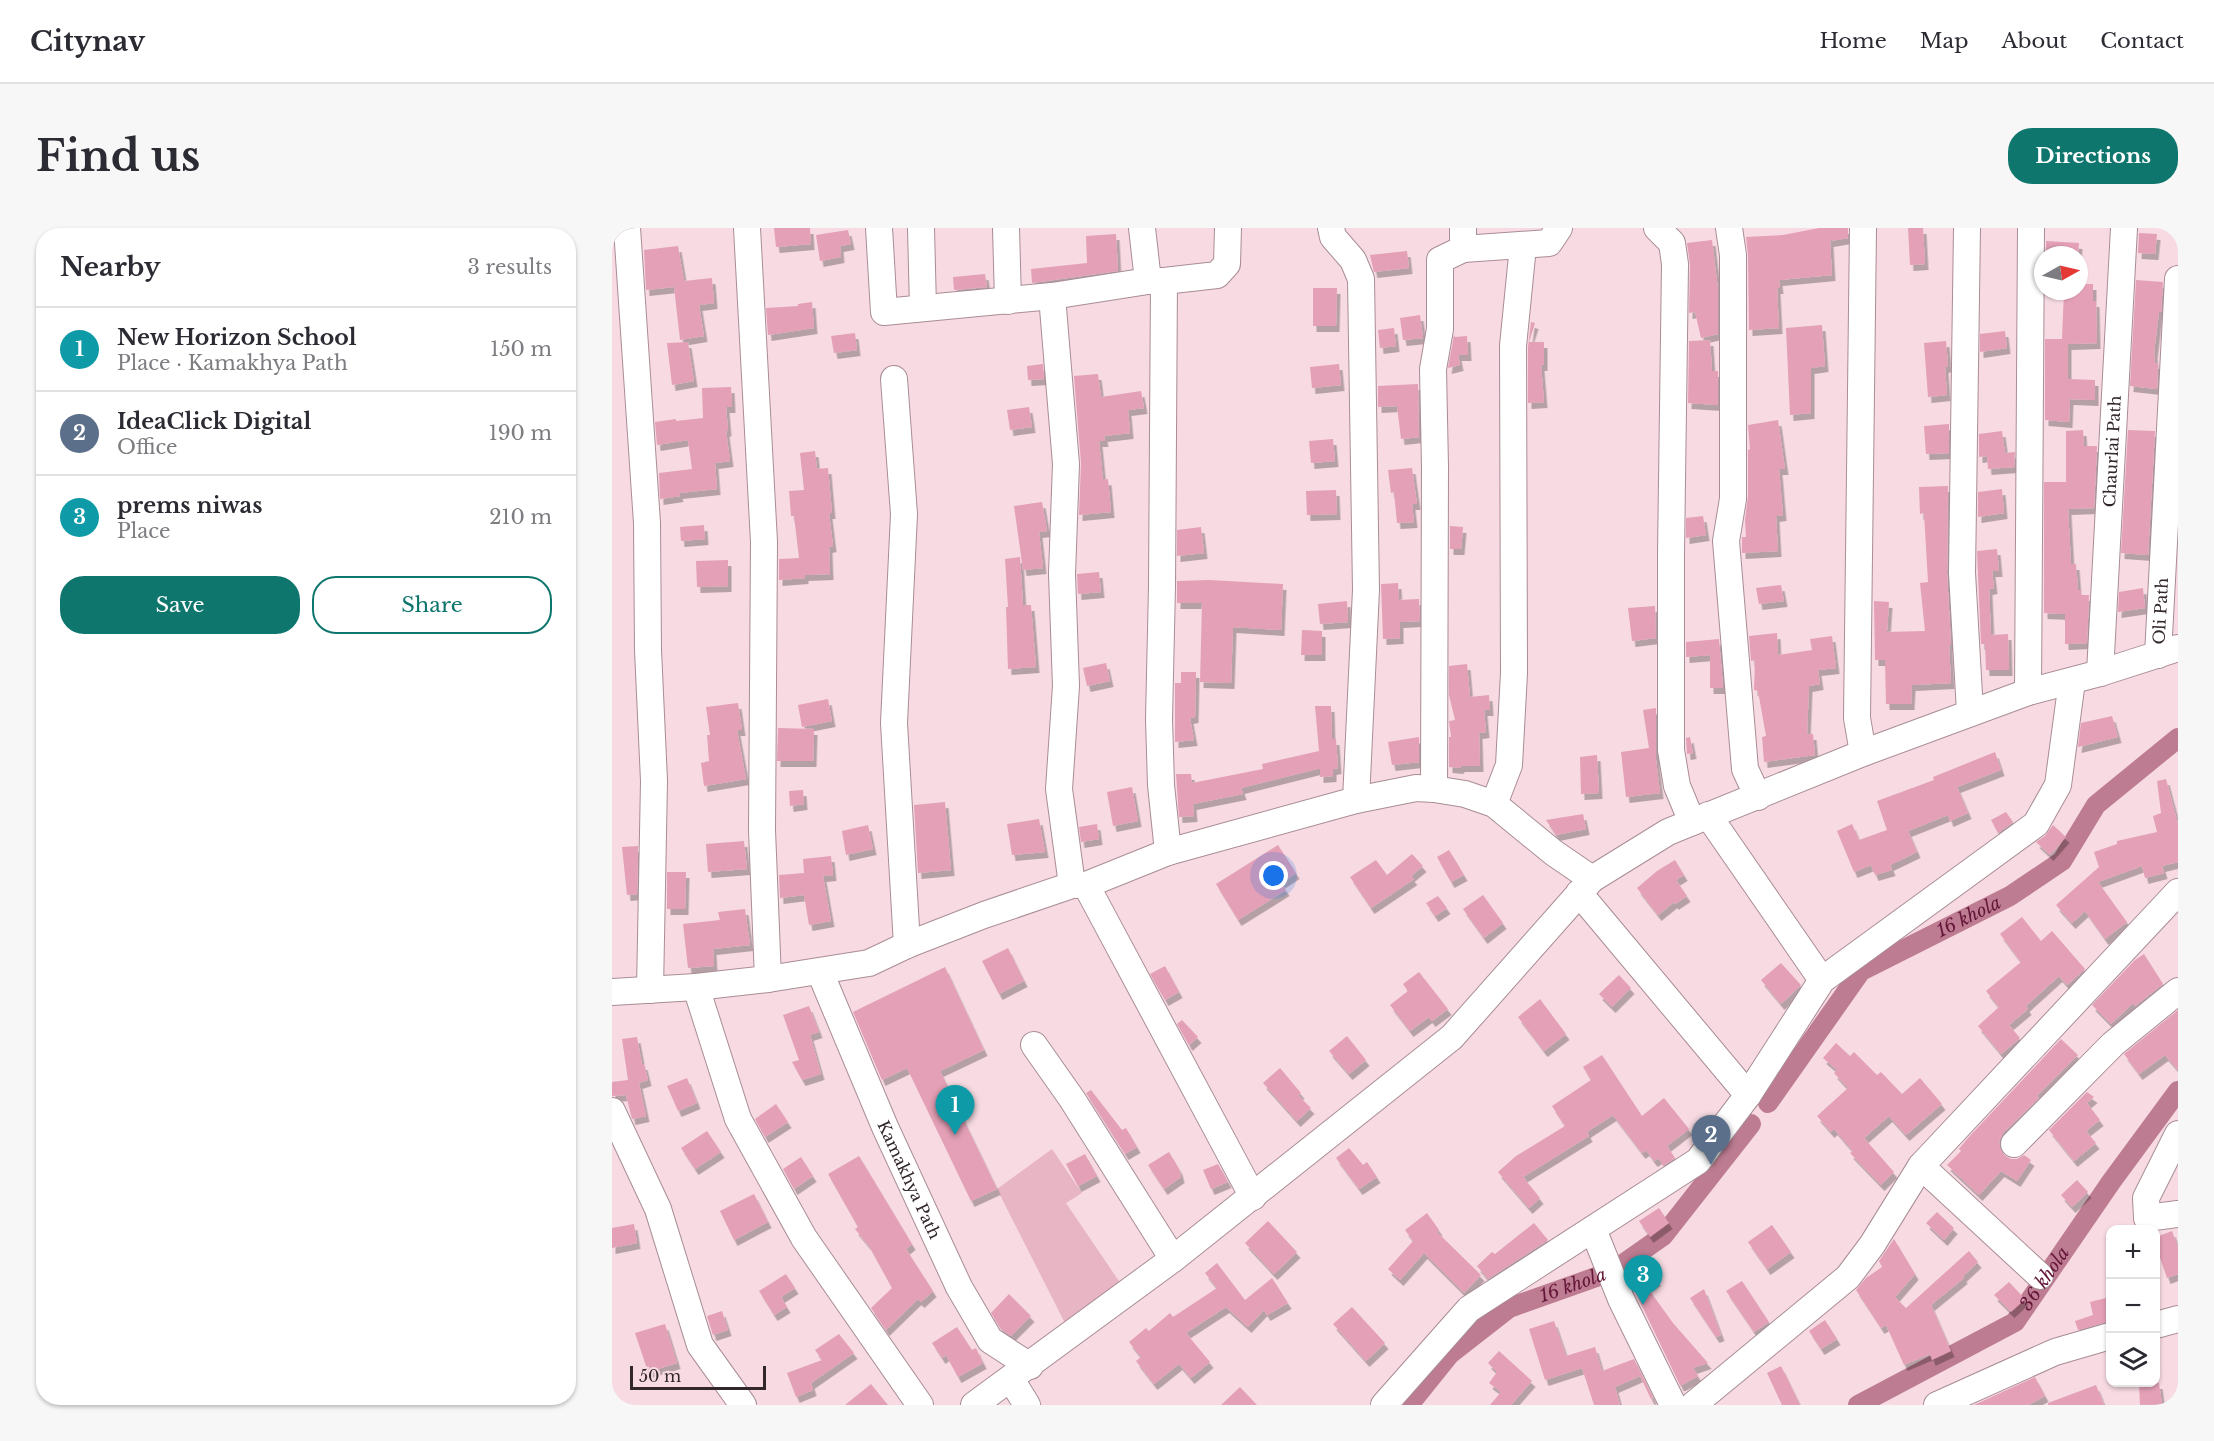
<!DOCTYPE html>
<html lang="en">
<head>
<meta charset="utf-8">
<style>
	body { margin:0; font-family:"Libre Baskerville",serif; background:#f7f7f7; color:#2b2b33 }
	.controls { position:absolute; right:18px; bottom:18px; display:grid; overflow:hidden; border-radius:12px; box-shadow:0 2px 4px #0004 }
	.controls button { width:54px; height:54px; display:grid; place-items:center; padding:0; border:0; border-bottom:2px solid #e1e1e2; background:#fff; color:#2b2b33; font:30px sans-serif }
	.compass { position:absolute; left:1422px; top:18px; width:54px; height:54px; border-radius:50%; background:#fff; box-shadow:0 2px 4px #0004; rotate:82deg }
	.scale { position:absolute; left:18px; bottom:15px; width:136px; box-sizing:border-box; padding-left:6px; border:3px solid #32272a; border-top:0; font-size:16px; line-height:21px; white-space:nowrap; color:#32272a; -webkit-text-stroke:4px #f7dae2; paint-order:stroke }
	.you { position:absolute; left:662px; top:648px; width:21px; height:21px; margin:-15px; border:4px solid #fff; border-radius:50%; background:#1a73e8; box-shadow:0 0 0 9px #1a73e833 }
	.badge { display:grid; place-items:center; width:39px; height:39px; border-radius:50%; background:#0f766e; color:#fff; font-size:20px; font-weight:700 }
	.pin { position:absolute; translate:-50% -50px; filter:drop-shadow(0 2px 3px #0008) }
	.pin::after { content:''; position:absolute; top:32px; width:21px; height:18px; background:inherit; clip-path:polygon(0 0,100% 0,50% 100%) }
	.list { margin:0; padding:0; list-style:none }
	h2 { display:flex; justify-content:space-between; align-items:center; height:78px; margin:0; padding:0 24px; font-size:26px }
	h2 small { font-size:20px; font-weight:400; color:#7c7c81 }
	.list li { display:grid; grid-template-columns:39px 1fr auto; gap:18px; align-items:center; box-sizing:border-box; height:84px; padding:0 24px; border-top:2px solid #e1e1e2 }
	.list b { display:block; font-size:22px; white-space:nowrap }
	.list p { margin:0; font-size:20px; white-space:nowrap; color:#7c7c81 }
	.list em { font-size:20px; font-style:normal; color:#7c7c81 }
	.actions { display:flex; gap:12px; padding:18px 24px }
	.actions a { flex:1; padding:14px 0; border:2px solid #0f766e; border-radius:24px; text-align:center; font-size:21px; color:#0f766e }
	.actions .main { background:#0f766e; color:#fff }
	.icon { flex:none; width:33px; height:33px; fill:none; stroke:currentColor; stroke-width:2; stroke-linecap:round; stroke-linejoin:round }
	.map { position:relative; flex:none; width:1566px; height:1177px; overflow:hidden; border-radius:24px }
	header { display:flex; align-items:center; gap:36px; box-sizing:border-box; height:84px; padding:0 30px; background:#fff; border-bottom:2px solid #e1e1e2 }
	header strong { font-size:28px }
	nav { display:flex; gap:33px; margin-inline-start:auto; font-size:21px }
	.intro { display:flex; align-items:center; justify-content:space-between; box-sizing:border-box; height:144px; padding:0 36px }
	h1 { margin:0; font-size:42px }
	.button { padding:15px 27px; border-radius:24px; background:#0f766e; color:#fff; font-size:21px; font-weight:700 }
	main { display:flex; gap:36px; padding:0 36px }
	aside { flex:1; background:#fff; border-radius:24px; box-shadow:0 2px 4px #0004 }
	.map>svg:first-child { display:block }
</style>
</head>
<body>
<header>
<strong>Citynav</strong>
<nav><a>Home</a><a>Map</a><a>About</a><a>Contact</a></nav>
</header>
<div class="intro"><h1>Find us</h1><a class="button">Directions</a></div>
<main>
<aside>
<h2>Nearby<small>3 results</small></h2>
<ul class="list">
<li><span class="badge" style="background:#0f9aa8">1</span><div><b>New Horizon School</b><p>Place · Kamakhya Path</p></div><em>150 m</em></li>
<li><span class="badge" style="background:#5c6f8a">2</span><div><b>IdeaClick Digital</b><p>Office</p></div><em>190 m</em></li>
<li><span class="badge" style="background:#0f9aa8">3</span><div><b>prems niwas</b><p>Place</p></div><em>210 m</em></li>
</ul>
<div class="actions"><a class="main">Save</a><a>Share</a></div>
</aside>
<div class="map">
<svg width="1566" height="1177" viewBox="0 0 1566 1177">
	<defs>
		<filter id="shadow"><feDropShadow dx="3.5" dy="6" stdDeviation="0" flood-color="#0004"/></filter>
	</defs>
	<rect width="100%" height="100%" fill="#f7dae2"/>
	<path fill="#e8b5c4" d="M440,921L470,965L454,975L515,1065L459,1107L385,961Z"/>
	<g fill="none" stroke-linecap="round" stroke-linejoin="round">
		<g stroke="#bd7c91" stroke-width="20">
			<path id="s1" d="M1156,875L1249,743L1398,668L1450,633L1484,577L1566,510"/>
			<path id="s2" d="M797,1177L838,1126L897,1080L1001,1043L1051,1008L1139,896"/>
			<path id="s3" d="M1246,1177L1403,1094L1499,954L1566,863"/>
		</g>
	</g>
	<path fill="#e4a0b6" filter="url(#shadow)" d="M162,0H198L199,16L164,19Z
		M1207,0H1236V10L1218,13L1220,47L1167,52L1168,60H1165L1167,100L1137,102L1136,27L1134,9L1171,7Z
		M1296,0H1311L1313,36L1298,37Z
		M236,2L239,16L228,18L229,29L208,33L204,7Z
		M1527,5L1545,6L1543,26L1526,25Z
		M504,6L506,43L420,55L419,41L475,35L474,8Z
		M1100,12L1106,62V106L1089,110L1083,84L1077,85L1078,36L1075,15Z
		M1434,13L1467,15L1466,27H1434Z
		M66,18L72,53L100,50L102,75L87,77L92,108L68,112L62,59L34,62L32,22Z
		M795,23L797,40L762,44L758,27Z
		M373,46L375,59L342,62L341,49Z
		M1524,52L1551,54L1549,84H1547L1542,125L1543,135L1546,136L1545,161L1518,158Z
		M1467,56H1481V73H1484L1485,115L1456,116V151L1483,152V172L1458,171L1457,194L1433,192V111H1450L1452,63H1467Z
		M701,60H725L724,98H701Z
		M200,74L202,100L156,107L154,80L186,78V76Z
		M808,87L811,110L791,112L788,90Z
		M919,94L923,95L917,114H932V137H929L932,174L916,175V119Z
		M1210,97L1213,138L1199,140V185L1178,187L1174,100Z
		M782,100L784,118L768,120L766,102Z
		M1393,103L1395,120L1368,124V106Z
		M243,105L245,122L222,125L219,108Z
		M842,107L843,109L855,108L856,127H846L848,137L836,140Z
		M1098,112L1100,143H1106V177L1076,175L1077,113Z
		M1334,113L1336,138L1333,139L1335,167L1316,169L1312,115Z
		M76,114L82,153L60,157L55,115Z
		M431,136L432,151L416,152L415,138Z
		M727,136L729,157L700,160L698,139Z
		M486,146L489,169L529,163L532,180L516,182L518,205L492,208L493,213H487L491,252L496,251L499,284L467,287L469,235L462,148Z
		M806,156L807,209L789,211L785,178L766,179V158Z
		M119,159L120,179H114L116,202L114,203L118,233L103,235L105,261L67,265L68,268L48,271L47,245L80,241L76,212L45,217L43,194L64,191V193L91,190L90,160Z
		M417,179L420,199L398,202L395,182Z
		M1166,192L1173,241H1167L1171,287L1164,288L1166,323L1130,325V309H1134L1133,292L1136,268V222L1138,221L1136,197Z
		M1337,196V225L1314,226L1312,198Z
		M1471,202L1472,218H1485L1482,280L1456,281L1459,336H1464L1466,362H1469V367H1477L1475,415L1453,416V386L1432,385V254H1454V203Z
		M1516,202L1543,203L1536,327L1509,325Z
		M1390,203L1393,225L1403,224L1402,239L1376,241L1375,228L1367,229V206Z
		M721,211L723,233L699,235L697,213Z
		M203,223L205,241L216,240L220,285H217L221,318L217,319L218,346L193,347V350L167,352V331L187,330L182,288H179L177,263L192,262L188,225Z
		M800,240L805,276H800L802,294L785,295L782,264L779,265L776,242Z
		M1336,258L1335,345L1339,417H1337L1339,455L1300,457L1299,476H1274L1273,432H1263L1262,373L1277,374L1275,404L1313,403L1308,355L1316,354L1312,285L1308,286L1307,259Z
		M1390,261L1392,285L1366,289V264Z
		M724,262L725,286L695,287L694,263Z
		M430,274L435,303L427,304L431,340L411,342L402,278Z
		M1091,288L1094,307L1074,310V290Z
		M92,297L93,311L69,313L68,299Z
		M838,298L851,299L849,321H838Z
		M589,299L592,325L565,328V302Z
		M1385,321L1387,343H1380L1382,360L1377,361L1379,407L1396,406L1397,442H1374L1373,416H1369L1365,323Z
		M408,329L411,377H419L424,439L396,441L394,379H396L393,331Z
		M116,332V358L85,359L84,333Z
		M487,344L489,364L466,366L465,346Z
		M597,352L671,356L669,402L621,399L619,455L588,454L590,375H565V353Z
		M786,355L787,372L807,371L808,393L788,394V410L771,411L769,356Z
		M1169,357L1172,373L1147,376L1144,360Z
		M1531,360L1533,380L1506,384L1507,364Z
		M735,373L736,394L708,396L706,376Z
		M1043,378L1044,410L1020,413L1016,380Z
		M690,402L710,403V427H689Z
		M1165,405L1166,427L1200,422L1198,411L1220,408L1224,440L1206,442L1208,456L1197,458L1195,506H1201L1203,527L1152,534L1150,509L1154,508L1146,463L1142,462L1143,432L1139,433L1137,408Z
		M1107,411L1111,460H1098V427L1074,429V414Z
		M494,435L498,453L475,458L471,440Z
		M855,436L858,469L877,467L878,482H872L874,504L867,505L868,538H849L848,540L837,539V509H839L837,493L843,492L837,467V438Z
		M569,444H584L583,489L578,490L582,512L563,514V455H569Z
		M216,471L220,493L190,499L186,477Z
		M126,475L130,502H125L134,551L92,558L89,535L97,533L95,507H98L94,479Z
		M703,478H719L720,511H724L726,540L721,541V548L708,549V541H705L629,560L631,566L581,576L582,588L567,589L564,546H579L580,555L651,541L650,536L707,523Z
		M1044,480V532L1048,565L1014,569L1009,524L1037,520L1031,482Z
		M1500,488L1506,509L1466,519L1469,495Z
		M166,500L202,501L201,533H165Z
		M807,509V534L780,537L776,514Z
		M1078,509L1081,525L1075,526L1074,510Z
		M1383,524L1389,542L1345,559L1356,585L1338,593L1336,587L1296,603L1305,624L1278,637L1280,642L1263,647L1259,637L1242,644L1225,603L1240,596L1247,612L1275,602L1265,573L1322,552L1321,549Z
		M985,527L987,565L969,566L968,529Z
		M1554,551L1566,596V634L1550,638L1552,645L1533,650L1530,638L1486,654L1515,694L1493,711L1473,683L1460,695L1444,677L1487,639L1482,624L1505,616V613L1545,604L1541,588L1549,585L1545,553Z
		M520,559L526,593L501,598L495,564Z
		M191,562L192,576L178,578L177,563Z
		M333,574L339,642L306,645L302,577Z
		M1394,584L1401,594L1386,605L1379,592Z
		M971,586L974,601L944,607L934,592Z
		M427,591L433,624L400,627L395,596Z
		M485,596L487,611L469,614L467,599Z
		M256,597L261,621L234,627L230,603Z
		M1441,597L1454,609L1438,627L1424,614L1433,608Z
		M132,613L135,641L96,644L94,616Z
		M666,617L684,645L669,655L674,662L626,692L604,656Z
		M26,618L25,666L15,667L10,619Z
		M837,622L852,647L839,654L825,629Z
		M800,626L811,638L799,648L802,651L759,680L738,649L764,632L775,647Z
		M219,628L221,647L211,648L219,693L197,697L192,667L168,670L167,647L192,645L191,631Z
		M1063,632L1072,647L1064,652L1075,668L1063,676L1062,674L1046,687L1025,660L1045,643Z
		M55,644H74L73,681H55Z
		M871,667L891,695L872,710L851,681Z
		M826,668L835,680L823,688L814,675Z
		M133,681L138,717L101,721L102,738L76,740L71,696L108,692L106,684Z
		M1410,689L1429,713L1440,703L1473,741L1455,757L1447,748L1414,778L1416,781L1397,797L1408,810L1389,826L1366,798L1387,779L1374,763L1409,734L1388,706Z
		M396,720L412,753L387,766L370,733Z
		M1532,726L1551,756L1523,778L1521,775L1499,796L1480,777L1523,732Z
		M1169,735L1189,757L1169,776L1149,752Z
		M553,738L567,764L553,772L538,746Z
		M333,739L372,822L328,843L385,961L359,973L295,840L270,852L241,784Z
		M807,744L836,781L820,793L817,789L798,803L778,777L796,763L791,756Z
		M1007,747L1019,760L1000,779L987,766Z
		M928,771L954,806L932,823L906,789Z
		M197,778L207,804L198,807L209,846L190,852L180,834L187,832L171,787Z
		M1566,782V842L1553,827L1527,846L1512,826Z
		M570,792L586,809L577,817L565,796Z
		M735,808L754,832L737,846L717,823Z
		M25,809L30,836H32L36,852L27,855L34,888L20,891L14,867L0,868V854L16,852L10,811Z
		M1449,811L1466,827L1425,868L1427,870L1391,905L1387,913L1388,920L1392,927L1399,931H1405L1412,927L1419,932L1405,953L1389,943L1367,967L1335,937L1349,923L1347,921L1355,911Z
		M1224,815L1238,828L1242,824L1265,847L1269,844L1290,866L1308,850L1330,876L1294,907L1277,888L1252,910L1282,944L1269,957L1238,925L1241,923L1222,901L1219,904L1205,888L1236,860L1222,845L1225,842L1211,830Z
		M990,827L1030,888L1052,870L1077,901L1055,918L1063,930L1051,938L1047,930L1042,933L1034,922L1030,925L1001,887L975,904L977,908L911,949L928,970L917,980L886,944L904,928L953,898L940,878L979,852L971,839Z
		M668,840L689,865L686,867L699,880L685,893L651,855Z
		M75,850L85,875L66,883L55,858Z
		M479,862L510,902L514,900L525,919L513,926L474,865Z
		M1475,864L1482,869L1475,875L1488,892L1474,903L1484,915L1462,933L1437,902Z
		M164,876L176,894L153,909L143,891Z
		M95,903L109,924L83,941L69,920Z
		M737,920L751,937L755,934L765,949L747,961L724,930Z
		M557,924L567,941L569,949L552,961L536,937Z
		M473,926L485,948L466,958L454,936Z
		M247,928L300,1016L294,1021L321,1063L309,1074L306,1071L274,1102L259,1080L280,1060L257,1018L243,1001L246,999L216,946Z
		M189,929L201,948L182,961L171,941Z
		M606,936L616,954L599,961L591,942Z
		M1465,952L1476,964L1460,979L1449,967Z
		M142,966L156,994L122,1012L108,983Z
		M1047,980L1057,995L1038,1009L1027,993Z
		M1325,984L1342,1000L1332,1012L1314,995Z
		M815,985L827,1002L825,1004L869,1047L852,1065L812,1025L788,1052L776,1041L801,1013L793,1002Z
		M656,993L685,1024L662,1046L633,1015Z
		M922,995L936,1012L876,1051L865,1038L880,1024L883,1026Z
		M22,996L25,1015L0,1020V1000Z
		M1160,997L1179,1024L1155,1041L1136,1014Z
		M1560,1003L1566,1020V1046L1555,1050L1544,1018V1009Z
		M1282,1011L1303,1046L1283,1069L1294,1080L1357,1023L1366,1034L1351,1048L1352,1050L1319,1077L1339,1123L1320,1132L1318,1126L1292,1137L1274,1097L1269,1100L1244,1062L1254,1050L1270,1039L1267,1033Z
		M605,1035L633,1072L660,1050L676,1075L655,1087L652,1082L636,1099L614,1079L574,1105L598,1134L579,1150L567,1136L542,1156L524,1133L529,1129L517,1114L534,1100L537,1103L558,1085L561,1089L605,1060L593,1045Z
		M1037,1040L1045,1052L1035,1059L1061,1095L1096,1135L1081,1140L1086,1148L1070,1157H1068L1018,1053Z
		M174,1046L183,1060L169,1069L175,1079L162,1087L147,1063Z
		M1130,1053L1157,1094L1142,1104L1114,1063Z
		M1397,1054L1413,1071L1399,1084L1382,1067Z
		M1092,1061L1109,1107L1104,1109L1078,1070Z
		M397,1066L419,1088L399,1108L389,1101L379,1085Z
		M1498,1069V1093L1466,1102L1463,1093L1481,1087L1478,1074Z
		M740,1079L773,1115L754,1133L721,1096Z
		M110,1083L116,1102L101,1107L95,1088Z
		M1213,1092L1225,1111L1209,1121L1197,1103Z
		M942,1093L954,1128L983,1119L990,1143L1022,1131L1041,1170L1039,1171L1028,1148L1003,1159L1008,1177H982L970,1140L933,1152L917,1101Z
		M53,1096L65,1135L36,1144L23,1105Z
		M345,1099L360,1122L364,1120L371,1135L346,1149L334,1127L330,1130L320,1115Z
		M227,1106L242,1125L199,1155L201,1162L184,1169L175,1145L210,1132L203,1122Z
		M887,1123L920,1153L899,1177H878L889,1164L877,1155L885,1144L876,1135Z
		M1169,1138L1188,1177H1170L1155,1145Z
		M1423,1149L1433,1168L1416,1177H1362Z
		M1527,1155H1547L1550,1176L1528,1177Z
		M259,1156L276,1177H233Z
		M1484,1157L1492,1177H1436V1175Z
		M628,1159L645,1177H609Z"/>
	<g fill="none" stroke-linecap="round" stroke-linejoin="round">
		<g stroke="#a98d95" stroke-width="28">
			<g id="minor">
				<path d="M15,0L35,295L36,422L42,553L38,762"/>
				<path d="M135,0L152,314L150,602L156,751"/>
				<path d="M267,0L272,84L440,68L536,53H552L605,47L615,36L616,0"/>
				<path d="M309,0L311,80"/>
				<path d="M394,0L396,73"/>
				<path d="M530,0L536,53"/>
				<path d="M719,0L721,9L741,32L749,51L754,362L744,572"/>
				<path d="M1045,0L1060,15L1063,36L1059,325V522L1065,558L1080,594"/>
				<path d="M1117,0L1121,27V271L1114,313L1133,541L1146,569"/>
				<path d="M1251,0L1245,490L1251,525"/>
				<path d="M1355,0L1350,345L1358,484"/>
				<path d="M851,21L937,15L947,0"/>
				<path d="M552,53L550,358L547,491L549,557L556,624"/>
				<path d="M440,68L454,236L450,346L454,458L447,561L460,657"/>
				<path d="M282,151L292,286L282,495L295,717"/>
				<path id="s4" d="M1546,427L1566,51"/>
				<path id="s5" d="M1488,445L1512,0"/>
				<path d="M1416,464L1419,0"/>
				<path d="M822,561L823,239L821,141L828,101V32L851,21V0"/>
				<path d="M882,576L897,537L902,445L901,118L911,18"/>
				<path d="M1096,587L1210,752"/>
				<path d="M474,657L641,969"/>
				<path d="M967,665L1136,867"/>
				<path id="s6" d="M208,744L273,899L347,1059L378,1112L418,1138"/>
				<path d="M84,759L126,891L192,1010L308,1177"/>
				<path d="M0,764L84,759L156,751L257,735L295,717L372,687L460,657H474L556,624L744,572L804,560L822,561L853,566L882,576L942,625L980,651"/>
				<path d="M422,817L460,871L561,1031"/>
				<path d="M0,883L46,981L88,1117L131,1177"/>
				<path d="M1566,906L1534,970L1535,990L1566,986"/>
				<path d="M1402,916L1501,816L1566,763"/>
				<path d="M1309,938L1428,1048"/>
				<path d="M981,1001L1009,1071L1061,1177"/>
				<path d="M1544,1097L1566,1091"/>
				<path d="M399,1151L415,1177"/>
				<path d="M362,1177L561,1031L840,809L980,651L1056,604L1251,525L1416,464L1488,445L1566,420"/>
				<path d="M772,1177L857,1081L1086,933L1136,867L1210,752L1424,596L1446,557L1460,453"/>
				<path d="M1081,1177L1236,1049L1260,1017L1309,938L1566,664"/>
				<path d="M1325,1177L1443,1124L1498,1108"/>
			</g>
		</g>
		<use href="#minor" stroke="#fff" stroke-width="26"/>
	</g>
	<g text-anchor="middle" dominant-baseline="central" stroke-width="4.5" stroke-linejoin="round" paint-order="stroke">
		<g font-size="16" fill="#32272a" stroke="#f7dae2">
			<text stroke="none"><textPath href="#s5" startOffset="222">Chaurlai Path</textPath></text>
			<text stroke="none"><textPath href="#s4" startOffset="44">Oli Path</textPath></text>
			<text stroke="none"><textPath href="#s6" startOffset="226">Kamakhya Path</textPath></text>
		</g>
		<g font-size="18" font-style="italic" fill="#651739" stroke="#f7dae2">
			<text stroke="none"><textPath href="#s1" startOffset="282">16 khola</textPath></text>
			<text stroke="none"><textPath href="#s3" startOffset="230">36 khola</textPath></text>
			<text stroke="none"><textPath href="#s2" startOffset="208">16 khola</textPath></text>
		</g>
	</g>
</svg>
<div class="controls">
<button>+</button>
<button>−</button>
<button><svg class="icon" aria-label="layers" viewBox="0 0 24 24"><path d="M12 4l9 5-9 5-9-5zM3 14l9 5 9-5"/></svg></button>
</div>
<svg class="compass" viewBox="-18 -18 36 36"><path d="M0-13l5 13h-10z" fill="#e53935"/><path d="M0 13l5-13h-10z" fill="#7c7c81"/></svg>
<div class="scale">50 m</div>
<div class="you"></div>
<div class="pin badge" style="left:343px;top:907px;background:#0f9aa8">1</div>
<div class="pin badge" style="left:1099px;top:937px;background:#5c6f8a">2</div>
<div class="pin badge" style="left:1031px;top:1077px;background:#0f9aa8">3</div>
</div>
</main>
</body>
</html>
